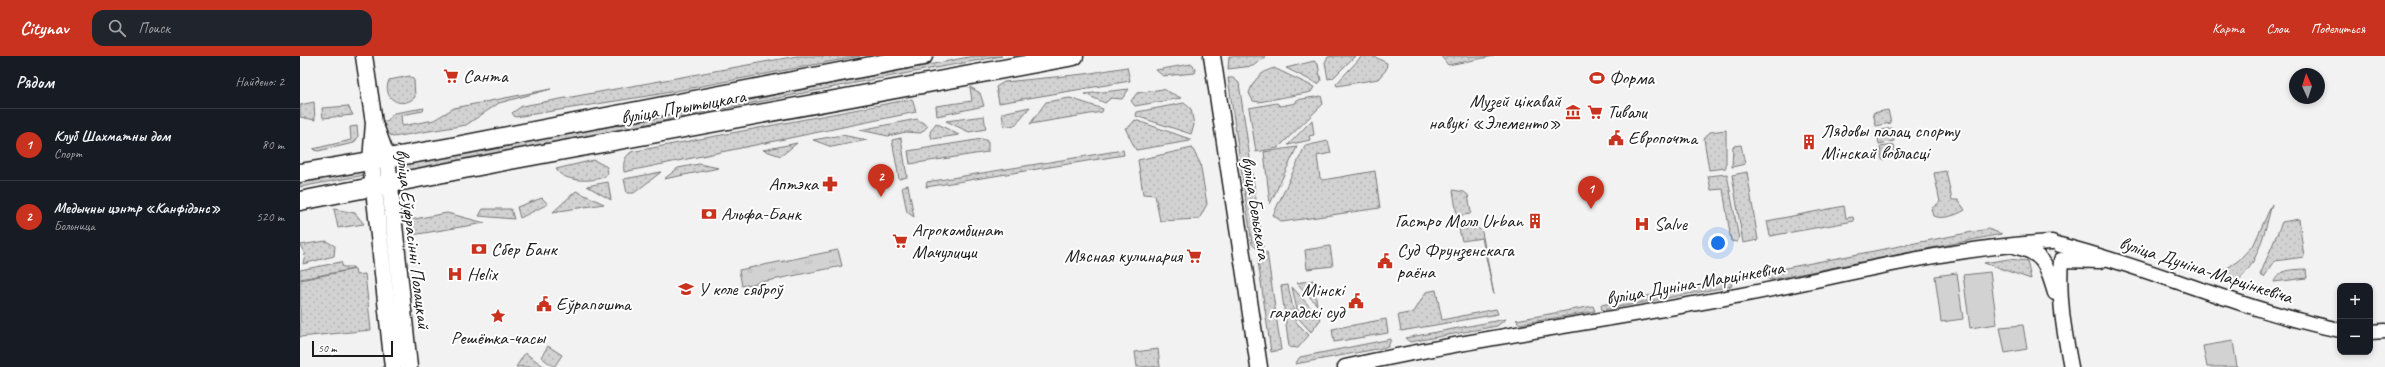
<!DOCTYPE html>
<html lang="ru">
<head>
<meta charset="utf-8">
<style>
	body { margin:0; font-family:Caveat,sans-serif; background:#20242c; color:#f1f3f6 }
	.controls { position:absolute; right:12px; bottom:12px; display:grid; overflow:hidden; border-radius:8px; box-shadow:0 2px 6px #0003 }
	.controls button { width:36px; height:36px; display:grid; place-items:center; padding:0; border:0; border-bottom:1px solid #363941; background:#171b24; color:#f1f3f6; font:20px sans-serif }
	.compass { position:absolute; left:1989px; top:12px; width:36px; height:36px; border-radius:50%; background:#171b24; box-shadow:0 2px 6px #0003; rotate:356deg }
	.scale { position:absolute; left:12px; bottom:10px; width:81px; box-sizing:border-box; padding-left:4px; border:2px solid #1c1c1c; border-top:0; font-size:11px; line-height:14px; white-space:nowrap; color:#1c1c1c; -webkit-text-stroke:3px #fff; paint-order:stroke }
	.you { position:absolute; left:1418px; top:187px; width:14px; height:14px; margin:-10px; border:3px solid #fff; border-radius:50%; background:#1a73e8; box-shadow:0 0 0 6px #1a73e833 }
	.badge { display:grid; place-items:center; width:26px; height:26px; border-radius:50%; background:#c8321e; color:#fff; font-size:13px; font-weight:700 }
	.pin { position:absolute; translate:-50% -33px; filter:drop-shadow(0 1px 2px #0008) }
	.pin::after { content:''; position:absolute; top:21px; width:14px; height:12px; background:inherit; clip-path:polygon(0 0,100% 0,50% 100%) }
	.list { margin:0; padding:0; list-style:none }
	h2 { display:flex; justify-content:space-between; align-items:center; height:52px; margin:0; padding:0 16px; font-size:17px }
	h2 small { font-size:13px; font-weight:400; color:#9ea1a6 }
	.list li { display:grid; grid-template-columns:26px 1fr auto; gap:12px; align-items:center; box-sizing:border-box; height:72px; padding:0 16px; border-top:1px solid #363941 }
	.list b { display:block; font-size:15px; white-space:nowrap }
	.list p { margin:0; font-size:13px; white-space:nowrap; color:#9ea1a6 }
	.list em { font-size:13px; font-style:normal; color:#9ea1a6 }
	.icon { flex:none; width:22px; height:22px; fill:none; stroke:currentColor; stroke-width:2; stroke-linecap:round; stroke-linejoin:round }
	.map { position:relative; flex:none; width:2085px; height:311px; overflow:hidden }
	header { display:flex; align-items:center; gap:24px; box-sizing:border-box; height:56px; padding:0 20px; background:#c8321e; color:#fff }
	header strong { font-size:19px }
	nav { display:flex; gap:22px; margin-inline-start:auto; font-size:14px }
	.search { width:280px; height:36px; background:#20242c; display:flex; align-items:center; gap:10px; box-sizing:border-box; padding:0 14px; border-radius:12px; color:#9ea1a6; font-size:15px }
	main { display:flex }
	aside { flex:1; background:#171b24 }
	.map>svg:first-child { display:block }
</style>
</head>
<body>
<header>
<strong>Citynav</strong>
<div class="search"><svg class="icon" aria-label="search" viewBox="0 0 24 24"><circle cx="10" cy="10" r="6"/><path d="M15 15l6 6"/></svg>Поиск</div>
<nav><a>Карта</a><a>Слои</a><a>Поделиться</a></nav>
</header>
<main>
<aside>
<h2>Рядом<small>Найдено: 2</small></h2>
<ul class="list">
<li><span class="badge">1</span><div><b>Клуб Шахматны дом</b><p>Спорт</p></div><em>80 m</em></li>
<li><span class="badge">2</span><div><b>Медычны цэнтр «Канфідэнс»</b><p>Больница</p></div><em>520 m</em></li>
</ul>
</aside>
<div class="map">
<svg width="2085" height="311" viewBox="0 0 2085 311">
	<defs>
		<pattern id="grass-dots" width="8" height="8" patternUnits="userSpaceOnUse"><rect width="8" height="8" fill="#d2d2d2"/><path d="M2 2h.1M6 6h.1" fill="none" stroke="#b4b4b4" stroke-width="1.8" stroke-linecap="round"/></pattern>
		<pattern id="park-tufts" width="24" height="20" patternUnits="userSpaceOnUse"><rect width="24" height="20" fill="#d2d2d2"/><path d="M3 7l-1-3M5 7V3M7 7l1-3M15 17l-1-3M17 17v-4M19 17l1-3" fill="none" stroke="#b4b4b4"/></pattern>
	</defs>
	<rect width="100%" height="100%" fill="#f2f2f2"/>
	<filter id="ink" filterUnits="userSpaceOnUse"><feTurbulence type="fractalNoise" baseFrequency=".025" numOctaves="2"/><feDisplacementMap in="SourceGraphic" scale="8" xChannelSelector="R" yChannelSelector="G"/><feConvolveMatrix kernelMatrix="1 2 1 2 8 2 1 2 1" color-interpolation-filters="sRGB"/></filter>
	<g filter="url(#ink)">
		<path fill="url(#grass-dots)" stroke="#777" d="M497,0H560L360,38L215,61L212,57L222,50Z
			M674,0H702C502,35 304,78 105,116L100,114L98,110L101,107L373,59Z
			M929,0H966L953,10L928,13Z
			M1035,0H1055L1033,22L1028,23L1025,6L1028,1Z
			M1062,0H1073L1087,7L1086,14L1078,23L1037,30L1036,28Z
			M1141,0H1194L1148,9Z
			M1014,5L1018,8L1021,25L1018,28L986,12Z
			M891,8L896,13L895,17L863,20L856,14Z
			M827,11L830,25L699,47L696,31L704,26L785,18Z
			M974,12L1014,31L1011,36L959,46L953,45L949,37C954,23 961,16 974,12Z
			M110,20L114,24L115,41C102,54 81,43 89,24Z
			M928,22H933L939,27L963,191L956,192L952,188Z
			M670,31L680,37L684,50L637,60L636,50L672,45Z
			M251,33L199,47L166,69L93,81L84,74L81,66L87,65L94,57L124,52L123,55L101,59L102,70L134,64L154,52Z
			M829,33L822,43L811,42L805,47L785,38Z
			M863,33L881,42L835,50L831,45L837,37Z
			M1021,40L1023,48L978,92L956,96L949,52L977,47L980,50L996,47V44Z
			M770,42L803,53L802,56L730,68L746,46Z
			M612,43L616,56L324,116C323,106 324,102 331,96Z
			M14,46L15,64L0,61V49Z
			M884,47L891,53L894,69L891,78L836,60L837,56Z
			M48,50L53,59L23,62L22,52Z
			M730,51L715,69L704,71L702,57Z
			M1588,54L1591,67L1576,70L1573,57Z
			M684,60L686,73L669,76L646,65Z
			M617,63L628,70L621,77L606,76L588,80L560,74Z
			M835,64L890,83V85L836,94L825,72L829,71Z
			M1012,64L1014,79L1009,80L1010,84L988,89Z
			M636,67L659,79L632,83L630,76Z
			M57,70L58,81L54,87L18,95L14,94L13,93L51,84L50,71Z
			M1592,72L1594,85L1579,88L1577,75Z
			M1426,74V112L1409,114L1404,83L1410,76Z
			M542,79L567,84L532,91L513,84Z
			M601,82L607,121L599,123L592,84Z
			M682,83L688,85V96L610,108L608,95Z
			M1028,85L1031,97L1017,100L1020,122L1023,124L1075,115L1080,152L982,166L973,159L1005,90Z
			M497,87L481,100L463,94Z
			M1441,89L1445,108L1432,111L1433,90Z
			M1594,89L1597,101L1582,104L1580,91Z
			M997,91L970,148L964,96Z
			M892,92L900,107L907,148L899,163L860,165L855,139L843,138L838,104Z
			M823,94L824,99L626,131L627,126Z
			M294,104L307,111L308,118C299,127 263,127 256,113Z
			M399,108L419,112L364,123L378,112Z
			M66,114L65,119L0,131V124Z
			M1646,115L1652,144H1658L1665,154C1657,159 1643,164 1633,160L1631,153L1640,146L1634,117Z
			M361,116L334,137H327L324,123Z
			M1447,116L1458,184L1443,187L1432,119Z
			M1427,118L1439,183L1437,186L1431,185L1423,133L1411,134L1408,120Z
			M308,126L311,144L287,130Z
			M608,129L614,161L607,156L602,131Z
			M1153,134L1164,136L1168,139L1171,156L1170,158L1157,160Z
			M276,135L304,148L253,156Z
			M242,142L248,148L220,162L217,151Z
			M1972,148C1965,174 1958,210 1936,226L1913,221L1938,205L1954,188Z
			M1544,150L1546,162L1553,161L1554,165L1470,180L1467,165Z
			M34,153L55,157L64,168L38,172Z
			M183,153H211L214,163L179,160Z
			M147,157L185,167L112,179L109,164Z
			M1999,163L2004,201L1975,205L1964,221L1960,219L1982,166Z
			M1158,169H1175L1182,176L1194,239L1182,182L1162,185Z
			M1688,173L1702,178L1470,224L1465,221V216Z
			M26,185L35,190L34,200L3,208L5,198L0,189Z
			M1030,190L1033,210L1007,213L1005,194Z
			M967,196L981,294L971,296L958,205L959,200Z
			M1709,203L1727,205L1731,223L1684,207Z
			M41,206L43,211H53L54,213L0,223V214Z
			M55,213L56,219L65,218L71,274L0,281V224Z
			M2006,213L2007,222L1974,226C1980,212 1992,214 2006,213Z
			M1013,224L1017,249L997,227Z
			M1430,224L1432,230L1302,254L1301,249Z
			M988,229L996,266L1009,279L998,292L989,291L981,230Z
			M992,231L1021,263L1011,276L999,263Z
			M1136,234L1142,264L1196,253L1198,258L1101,275L1098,259L1114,256L1126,236Z
			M1293,250L1295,255L1220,268L1216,264Z
			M1086,263L1088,277L1034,286L1032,273Z
			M1206,263L1197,270L1110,286L1105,282Z
			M1091,283L1088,291L995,308L1000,301Z
			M248,290L262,299L254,311L241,301Z
			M858,293L860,311H837L835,296Z
			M225,297L245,311H216Z"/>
		<path fill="url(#park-tufts)" stroke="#777" d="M538,194L542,210L442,230L439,214Z"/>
		<path fill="#d2d2d2" stroke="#777" d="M1690,216L1697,268L1670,272L1663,219Z
			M1657,217L1663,263L1641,266L1635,220Z
			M1723,269L1727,293L1705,297L1700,271Z
			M1933,285L1937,311H1907L1903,290Z"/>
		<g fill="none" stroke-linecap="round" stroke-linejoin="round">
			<g stroke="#1c1c1c" stroke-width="17">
				<path id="tertiary" d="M1760,189C1855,213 1945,255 2040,274
					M1717,191C1746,198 1747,212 1755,237
					M1761,204C1758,241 1764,275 1771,311
					M1761,204L1800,205
					M2070,276L2085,275
					M1045,311C1174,282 1306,265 1436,240C1539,221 1648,191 1752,186"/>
			</g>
			<g stroke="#1c1c1c" stroke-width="19">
				<path id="secondary" d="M64,0L74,67L71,105L93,311
					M912,0L959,311
					M76,72L87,102L109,311"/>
			</g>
			<g stroke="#1c1c1c" stroke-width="21">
				<path id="primary" d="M0,117L146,92L623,0
					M0,145L210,104L774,0"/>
			</g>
			<use href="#tertiary" stroke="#fff" stroke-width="14"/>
			<use href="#secondary" stroke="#fff" stroke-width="16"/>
			<use href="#primary" stroke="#fff" stroke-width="18"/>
		</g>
	</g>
	<defs>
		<g id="supermarket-bare" transform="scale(1.2)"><path d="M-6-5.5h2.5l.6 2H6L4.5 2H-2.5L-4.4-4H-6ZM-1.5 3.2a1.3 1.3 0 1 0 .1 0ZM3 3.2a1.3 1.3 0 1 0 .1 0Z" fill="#c8321e" stroke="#fff" stroke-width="2.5" paint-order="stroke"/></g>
		<g id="stadium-bare" transform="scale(1.2)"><path d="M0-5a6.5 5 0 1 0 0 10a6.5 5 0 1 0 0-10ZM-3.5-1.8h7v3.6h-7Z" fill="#c8321e" stroke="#fff" stroke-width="2.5" paint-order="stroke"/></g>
		<g id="museum-bare" transform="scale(1.2)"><path d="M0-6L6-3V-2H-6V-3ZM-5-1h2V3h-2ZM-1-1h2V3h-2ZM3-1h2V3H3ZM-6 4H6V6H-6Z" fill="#c8321e" stroke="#fff" stroke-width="2.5" paint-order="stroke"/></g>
		<g id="civic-bare" transform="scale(1.2)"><path d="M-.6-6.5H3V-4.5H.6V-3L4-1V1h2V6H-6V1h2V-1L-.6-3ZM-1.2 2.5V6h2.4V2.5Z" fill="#c8321e" stroke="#fff" stroke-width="2.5" paint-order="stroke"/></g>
		<g id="building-bare" transform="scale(1.2)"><path d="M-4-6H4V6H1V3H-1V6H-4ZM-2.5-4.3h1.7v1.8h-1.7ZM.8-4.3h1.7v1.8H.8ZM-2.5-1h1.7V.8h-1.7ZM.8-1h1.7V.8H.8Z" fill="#c8321e" stroke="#fff" stroke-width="2.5" paint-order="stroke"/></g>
		<g id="pharmacy-bare" transform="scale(1.2)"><path d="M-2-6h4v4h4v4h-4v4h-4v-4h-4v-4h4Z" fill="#c8321e" stroke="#fff" stroke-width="2.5" paint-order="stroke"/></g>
		<g id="bank-bare" transform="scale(1.2)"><path d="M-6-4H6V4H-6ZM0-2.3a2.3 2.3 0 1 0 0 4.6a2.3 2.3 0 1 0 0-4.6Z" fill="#c8321e" stroke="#fff" stroke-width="2.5" paint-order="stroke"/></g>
		<g id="hospital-bare" transform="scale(1.2)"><path d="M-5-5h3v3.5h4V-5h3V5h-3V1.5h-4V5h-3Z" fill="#c8321e" stroke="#fff" stroke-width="2.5" paint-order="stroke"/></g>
		<g id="school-bare" transform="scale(1.2)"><path d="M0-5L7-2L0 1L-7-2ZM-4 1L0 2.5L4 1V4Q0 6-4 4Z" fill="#c8321e" stroke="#fff" stroke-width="2.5" paint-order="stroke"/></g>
		<g id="sight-bare" transform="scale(1.2)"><path d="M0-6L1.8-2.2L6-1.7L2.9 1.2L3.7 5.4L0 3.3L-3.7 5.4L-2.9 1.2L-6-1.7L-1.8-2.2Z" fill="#c8321e" stroke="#fff" stroke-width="2.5" paint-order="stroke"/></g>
	</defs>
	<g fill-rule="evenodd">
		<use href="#supermarket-bare" x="151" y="20"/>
		<use href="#stadium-bare" x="1297" y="22"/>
		<use href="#museum-bare" x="1273" y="56"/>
		<use href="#supermarket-bare" x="1295" y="56"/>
		<use href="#civic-bare" x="1316" y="82"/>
		<use href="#building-bare" x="1509" y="86"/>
		<use href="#pharmacy-bare" x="530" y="128"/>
		<use href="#bank-bare" x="409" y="158"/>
		<use href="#building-bare" x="1235" y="165"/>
		<use href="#hospital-bare" x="1342" y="168"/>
		<use href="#supermarket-bare" x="600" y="185"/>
		<use href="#bank-bare" x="179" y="193"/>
		<use href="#supermarket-bare" x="894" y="200"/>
		<use href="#civic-bare" x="1085" y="205"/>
		<use href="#hospital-bare" x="155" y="218"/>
		<use href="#school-bare" x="386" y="233"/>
		<use href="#civic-bare" x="1056" y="245"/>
		<use href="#civic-bare" x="244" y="248"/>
		<use href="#sight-bare" x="198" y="260"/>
	</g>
	<g text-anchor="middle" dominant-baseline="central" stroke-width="4" stroke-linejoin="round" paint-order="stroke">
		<g font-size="19" fill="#1c1c1c" stroke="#fff" text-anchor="start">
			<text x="163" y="20">Санта</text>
			<text x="1309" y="22">Форма</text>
			<text x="1261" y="45" text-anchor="end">Музей цікавай<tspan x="1261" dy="22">навукі «Элементо»</tspan></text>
			<text x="1307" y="56">Тивали</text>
			<text x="1521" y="75">Лядовы палац спорту<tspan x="1521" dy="22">Мінскай вобласці</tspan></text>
			<text x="1328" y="82">Европочта</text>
			<text x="518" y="128" text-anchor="end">Аптэка</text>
			<text x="421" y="158">Альфа-Банк</text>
			<text x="1223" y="165" text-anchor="end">Гастро Молл Urban</text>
			<text x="1354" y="168">Salve</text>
			<text x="612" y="174">Агрокомбинат<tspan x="612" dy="22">Мачулищи</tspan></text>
			<text x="191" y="193">Сбер Банк</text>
			<text x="1097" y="194">Суд Фрунзенскага<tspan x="1097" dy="22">раёна</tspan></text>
			<text x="882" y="200" text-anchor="end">Мясная кулинария</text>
			<text x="167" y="218">Helix</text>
			<text x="398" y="233">У коле сяброў</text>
			<text x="1044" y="234" text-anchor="end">Мінскі<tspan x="1044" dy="22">гарадскі суд</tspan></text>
			<text x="256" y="248">Еўрапошта</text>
			<text x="198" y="282" text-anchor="middle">Решётка-часы</text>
		</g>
		<g font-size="19" fill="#1c1c1c" stroke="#fff">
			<text transform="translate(383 51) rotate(-10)">вуліца Прытыцкага</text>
			<text transform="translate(956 152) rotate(81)">вуліца Бельскага</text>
			<text transform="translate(113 183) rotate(83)">вуліца Еўфрасінні Полацкай</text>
			<text transform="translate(1906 214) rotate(18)">вуліца Дуніна-Марцінкевіча</text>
			<text transform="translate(1395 227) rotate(-10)">вуліца Дуніна-Марцінкевіча</text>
		</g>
	</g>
</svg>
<div class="controls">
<button>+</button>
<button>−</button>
</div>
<svg class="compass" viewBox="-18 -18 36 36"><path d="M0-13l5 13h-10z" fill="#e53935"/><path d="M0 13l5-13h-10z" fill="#9ea1a6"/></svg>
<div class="scale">50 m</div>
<div class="you"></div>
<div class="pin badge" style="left:1291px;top:153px">1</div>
<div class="pin badge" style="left:581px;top:141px">2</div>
</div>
</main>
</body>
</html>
